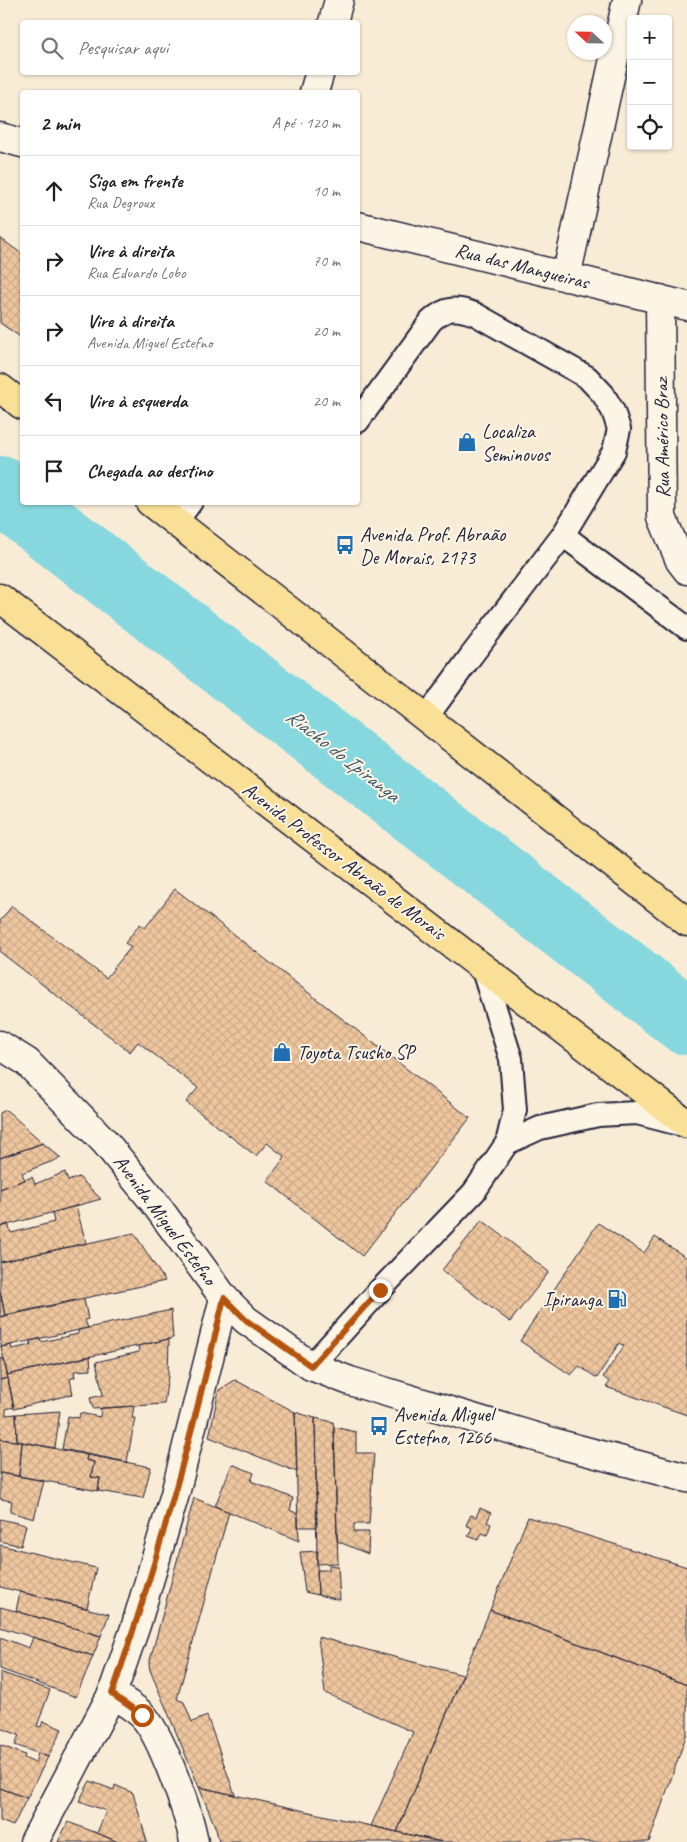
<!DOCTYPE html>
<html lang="pt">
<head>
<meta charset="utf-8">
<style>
	body { margin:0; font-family:Caveat,sans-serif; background:#f2f2f2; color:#222 }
	.controls { position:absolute; right:15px; top:15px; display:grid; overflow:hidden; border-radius:5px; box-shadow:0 1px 4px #0004 }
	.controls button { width:45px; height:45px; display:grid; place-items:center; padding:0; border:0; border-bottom:1px solid #e0e0e0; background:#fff; color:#222; font:25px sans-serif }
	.compass { position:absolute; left:567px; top:15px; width:45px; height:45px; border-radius:50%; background:#fff; box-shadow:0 1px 4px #0004; rotate:292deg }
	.stop { position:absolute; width:15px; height:15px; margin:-11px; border:4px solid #b45309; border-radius:50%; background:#fff }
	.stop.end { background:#b45309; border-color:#fff; box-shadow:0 1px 5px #0008 }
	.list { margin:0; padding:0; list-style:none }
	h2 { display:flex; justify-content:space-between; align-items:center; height:65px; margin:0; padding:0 20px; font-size:21px }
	h2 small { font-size:16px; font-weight:400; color:#767676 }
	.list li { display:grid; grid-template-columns:32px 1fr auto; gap:15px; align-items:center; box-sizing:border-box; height:70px; padding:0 20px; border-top:1px solid #e0e0e0 }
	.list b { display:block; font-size:19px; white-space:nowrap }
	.list p { margin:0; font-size:16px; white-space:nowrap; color:#767676 }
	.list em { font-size:16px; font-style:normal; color:#767676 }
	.icon { flex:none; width:28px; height:28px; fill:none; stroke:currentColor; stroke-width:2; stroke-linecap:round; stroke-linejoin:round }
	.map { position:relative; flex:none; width:687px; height:1842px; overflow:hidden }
	.search { position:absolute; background:#fff; box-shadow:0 1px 4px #0004; left:20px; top:20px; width:340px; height:55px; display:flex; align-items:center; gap:12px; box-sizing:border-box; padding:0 18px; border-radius:5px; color:#767676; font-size:19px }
	.panel { position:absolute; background:#fff; box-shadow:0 1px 4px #0004; left:20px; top:90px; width:340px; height:415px; border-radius:5px }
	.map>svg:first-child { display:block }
</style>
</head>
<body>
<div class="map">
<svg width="687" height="1842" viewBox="0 0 687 1842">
	<defs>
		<pattern id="building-cross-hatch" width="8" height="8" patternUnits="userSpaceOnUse" patternTransform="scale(1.25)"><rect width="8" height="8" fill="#eec69e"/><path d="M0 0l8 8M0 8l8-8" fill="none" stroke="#ccaa89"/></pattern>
	</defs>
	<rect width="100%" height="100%" fill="#f9ecd7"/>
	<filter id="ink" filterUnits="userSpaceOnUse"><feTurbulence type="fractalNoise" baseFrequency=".02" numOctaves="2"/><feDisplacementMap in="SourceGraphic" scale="10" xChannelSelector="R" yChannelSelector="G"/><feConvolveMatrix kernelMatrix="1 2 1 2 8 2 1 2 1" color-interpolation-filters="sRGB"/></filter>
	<g filter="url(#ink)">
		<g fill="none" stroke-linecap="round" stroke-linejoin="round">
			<path stroke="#87d8de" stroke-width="68" d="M0,490L687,1021"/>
		</g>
		<path fill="url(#building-cross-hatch)" stroke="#22223b" d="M0,238L22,254V338L0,323Z
			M175,889L470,1118L362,1256L267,1181L285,1157L267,1143L256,1156L186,1102L198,1088L138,1042L130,1052L0,952V921L12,906L106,978L131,947L125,943L140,924L145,928Z
			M6,1110L12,1115L43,1143L0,1158V1113Z
			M43,1143L61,1158L22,1173L25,1180L0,1189V1158Z
			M65,1172L68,1181L79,1177L101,1199L0,1227V1189L32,1177L35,1184Z
			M76,1206L86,1243L0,1262V1227L8,1224L11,1233L54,1222L52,1213Z
			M482,1220L549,1272L510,1322L442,1270Z
			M598,1223L644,1253L655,1237L687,1258V1415L606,1387L610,1382L603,1377L624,1346L619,1343L597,1378L579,1366L571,1375L520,1341Z
			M134,1233L165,1281L5,1315L0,1291V1262Z
			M0,1291L5,1315L0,1317Z
			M84,1299L88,1319L85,1320L88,1328L1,1347L0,1317Z
			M171,1310L173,1338L7,1375L1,1347L11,1345L12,1349L31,1345L30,1341L40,1339L41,1342L78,1334V1330Z
			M169,1339L168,1376L164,1404L93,1409L90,1398L103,1395L96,1362L139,1352L138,1346Z
			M90,1356L91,1370L74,1371L75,1377L70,1379L73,1394L14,1409L7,1375Z
			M4,1358L8,1378L0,1380V1359Z
			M8,1378L14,1407L6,1409V1415L16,1414L17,1441L0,1439V1380Z
			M235,1380L295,1412L297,1472L209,1437L219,1390Z
			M134,1406L132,1418H135L127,1462L62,1449L68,1416L79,1418L80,1413L100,1417L101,1408Z
			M60,1411L55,1448L17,1441L16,1414Z
			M295,1412L315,1418L317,1527H298Z
			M315,1418L333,1422L334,1427L338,1563L317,1564Z
			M334,1427L356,1432V1453H374L369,1524H354V1532H369L368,1554L337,1541Z
			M0,1439L22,1442L19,1476L0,1473Z
			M22,1442L87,1455L86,1460L94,1462L91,1477L100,1478L98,1491L19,1476Z
			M87,1455L151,1467L143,1498L98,1491L100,1478L91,1477L94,1462L86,1460Z
			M232,1464L254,1473L251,1481L293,1498L290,1510L298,1514L299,1541L215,1506Z
			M0,1473L44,1481L34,1519L10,1512L12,1501L0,1499Z
			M194,1498L229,1512L177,1699L184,1702L192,1722L207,1716L235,1795L199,1787L150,1670L149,1664Z
			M480,1508L491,1513L487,1522L491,1524L487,1535L482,1533L478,1540L468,1536L472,1528L466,1525L471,1515L476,1517Z
			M528,1517L687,1567V1685L490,1610Z
			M0,1519L26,1525L21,1546L0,1541Z
			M0,1545L96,1568L87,1608L0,1587Z
			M318,1551L317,1564L318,1595L305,1592L300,1552Z
			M329,1565L338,1566L340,1600L318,1595L317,1570H329Z
			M20,1592L109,1614L101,1636L16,1611Z
			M0,1607L16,1611L101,1636L93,1656L0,1627Z
			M490,1610L687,1685V1733L649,1842H442L397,1832Z
			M0,1637L29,1648L33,1637L93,1656L76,1697L0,1669Z
			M318,1637L463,1675L397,1832L371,1826L413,1732L325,1693Z
			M0,1672L50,1690L37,1726L41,1727L43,1721L62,1729L48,1757L15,1745L19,1735L0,1728Z
			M0,1745L25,1755L24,1758L35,1763L38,1753L48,1757L27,1798L0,1788Z
			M90,1781L114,1790L115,1785L133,1793L147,1842H118L97,1833L106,1811L79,1801Z
			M199,1787L371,1826L442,1842H219L216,1829Z
			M0,1788L27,1798L13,1826L0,1821Z
			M68,1822L97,1833L118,1842H58Z"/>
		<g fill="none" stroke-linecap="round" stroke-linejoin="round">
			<g stroke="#22223b" stroke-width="26">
				<path id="lane" d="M358,421L431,321C446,307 456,307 475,314L587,377L603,394L613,411L619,429L614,451L563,535
					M176,522L191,502
					M426,718L471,656L563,535L687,628
					M507,1143L540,1128L598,1115L637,1113L687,1126
					M311,1366L380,1290L474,1192L507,1143L515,1110L511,1059L482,967"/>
			</g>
			<g stroke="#22223b" stroke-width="31">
				<path id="street" d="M333,22L339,0
					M314,92L320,72
					M0,137L22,143
					M358,226L687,306
					M566,277L627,0
					M660,299L662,517L680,561L687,570
					M112,1694C122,1700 132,1706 141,1714C161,1732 189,1814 194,1842
					M34,1842L112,1694L136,1625L175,1494L224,1298"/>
			</g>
			<g stroke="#22223b" stroke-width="31">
				<path id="secondary" d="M0,1045L27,1062L105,1142L154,1202L224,1298L246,1320L311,1366L350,1381L559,1444L687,1478"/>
			</g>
			<g stroke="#22223b" stroke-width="31">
				<path id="primary" d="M0,388L22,405
					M150,502L687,922
					M0,598L687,1124"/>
			</g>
			<use href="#lane" stroke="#fcf5e5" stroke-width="22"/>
			<use href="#street" stroke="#fcf5e5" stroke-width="28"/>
			<use href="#secondary" stroke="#fcf5e5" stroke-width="28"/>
			<use href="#primary" stroke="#fadf96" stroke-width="28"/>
		</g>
	</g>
	<g fill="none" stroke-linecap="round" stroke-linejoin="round" filter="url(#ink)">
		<path stroke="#b45309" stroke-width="6" d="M142,1715L112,1694C157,1564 193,1432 224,1298L246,1320L311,1366L380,1290"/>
	</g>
	<defs>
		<g id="shop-bare" transform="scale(1.5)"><path d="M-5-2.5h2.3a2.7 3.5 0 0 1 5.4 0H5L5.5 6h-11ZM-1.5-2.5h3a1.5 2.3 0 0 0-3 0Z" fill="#1f6fb2" stroke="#fcf5e5" stroke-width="2.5" paint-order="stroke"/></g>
		<g id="bus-bare" transform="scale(1.5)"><path d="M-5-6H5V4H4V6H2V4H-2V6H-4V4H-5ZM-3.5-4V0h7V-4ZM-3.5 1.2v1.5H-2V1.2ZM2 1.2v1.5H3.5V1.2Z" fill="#1f6fb2" stroke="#fcf5e5" stroke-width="2.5" paint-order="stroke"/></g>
		<g id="fuel-bare" transform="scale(1.5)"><path d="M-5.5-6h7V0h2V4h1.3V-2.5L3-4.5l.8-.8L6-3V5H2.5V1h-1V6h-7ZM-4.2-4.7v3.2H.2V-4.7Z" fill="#1f6fb2" stroke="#fcf5e5" stroke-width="2.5" paint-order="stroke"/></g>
	</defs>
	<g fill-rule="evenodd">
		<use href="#shop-bare" x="467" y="442"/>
		<use href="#bus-bare" x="345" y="545"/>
		<use href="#shop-bare" x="282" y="1052"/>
		<use href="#fuel-bare" x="617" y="1299"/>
		<use href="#bus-bare" x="379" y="1426"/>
	</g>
	<g text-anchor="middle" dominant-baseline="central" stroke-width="4" stroke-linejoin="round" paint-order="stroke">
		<g font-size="20" fill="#22223b" stroke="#fcf5e5">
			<text transform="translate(522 266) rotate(14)">Rua das Mangueiras</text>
			<text transform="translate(662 438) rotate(-91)">Rua Américo Braz</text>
			<text transform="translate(344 861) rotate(37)">Avenida Professor Abraão de Morais</text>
			<text transform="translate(165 1220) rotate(53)">Avenida Miguel Estefno</text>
		</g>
		<g font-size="20" fill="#22223b" stroke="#fcf5e5" text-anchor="start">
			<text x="482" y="431">Localiza<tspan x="482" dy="23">Seminovos</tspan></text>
			<text x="360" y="534">Avenida Prof. Abraão<tspan x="360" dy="23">De Morais, 2173</tspan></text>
			<text x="297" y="1052">Toyota Tsusho SP</text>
			<text x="602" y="1299" text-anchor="end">Ipiranga</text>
			<text x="394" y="1414">Avenida Miguel<tspan x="394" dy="23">Estefno, 1266</tspan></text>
		</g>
		<g font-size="21" font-style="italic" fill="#40596c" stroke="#fcf5e5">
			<text transform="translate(343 755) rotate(38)">Riacho do Ipiranga</text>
		</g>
	</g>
</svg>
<div class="controls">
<button>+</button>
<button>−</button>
<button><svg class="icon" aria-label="locate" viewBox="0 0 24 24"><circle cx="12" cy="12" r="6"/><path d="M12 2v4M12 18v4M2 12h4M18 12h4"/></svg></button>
</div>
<svg class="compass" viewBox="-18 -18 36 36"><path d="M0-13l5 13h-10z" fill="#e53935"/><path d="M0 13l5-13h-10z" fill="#767676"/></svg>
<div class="stop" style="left:142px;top:1715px"></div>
<div class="stop end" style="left:380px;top:1290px"></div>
<div class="search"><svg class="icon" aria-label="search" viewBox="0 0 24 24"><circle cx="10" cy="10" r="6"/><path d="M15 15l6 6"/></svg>Pesquisar aqui</div>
<section class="panel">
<h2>2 min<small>A pé · 120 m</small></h2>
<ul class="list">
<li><svg class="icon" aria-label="ahead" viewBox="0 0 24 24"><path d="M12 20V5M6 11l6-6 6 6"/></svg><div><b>Siga em frente</b><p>Rua Degroux</p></div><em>10 m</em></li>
<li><svg class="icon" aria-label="right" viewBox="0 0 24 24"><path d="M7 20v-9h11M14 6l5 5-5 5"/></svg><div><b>Vire à direita</b><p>Rua Eduardo Lobo</p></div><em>70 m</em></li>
<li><svg class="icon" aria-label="right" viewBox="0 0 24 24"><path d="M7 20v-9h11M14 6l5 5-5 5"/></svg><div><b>Vire à direita</b><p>Avenida Miguel Estefno</p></div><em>20 m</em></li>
<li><svg class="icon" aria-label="left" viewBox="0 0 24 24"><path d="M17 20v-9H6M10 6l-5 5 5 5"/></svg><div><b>Vire à esquerda</b></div><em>20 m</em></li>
<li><svg class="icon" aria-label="arrive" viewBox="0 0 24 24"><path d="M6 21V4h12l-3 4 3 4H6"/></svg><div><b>Chegada ao destino</b></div></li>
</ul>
</section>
</div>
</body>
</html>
